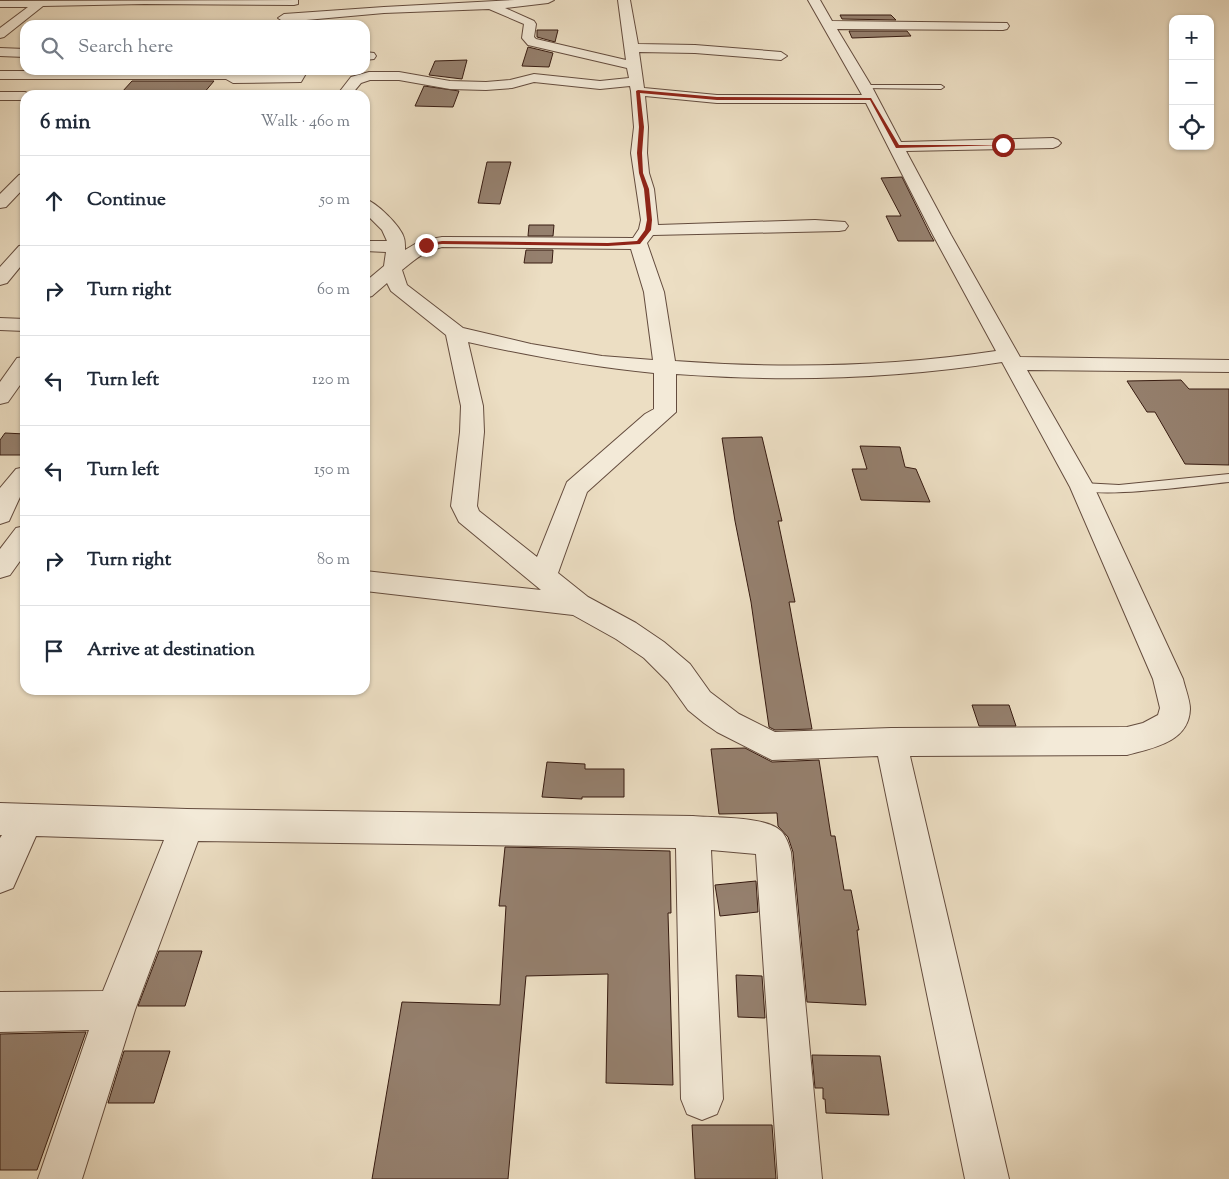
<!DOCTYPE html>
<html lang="en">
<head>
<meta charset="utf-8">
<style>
	body { margin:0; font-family:"Sorts Mill Goudy",serif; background:#f2f2f3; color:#1f2937 }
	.controls { position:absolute; right:15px; top:15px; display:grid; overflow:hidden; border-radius:10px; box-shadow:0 1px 4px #0004 }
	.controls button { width:45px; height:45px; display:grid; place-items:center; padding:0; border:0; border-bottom:1px solid #e0e1e3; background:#fff; color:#1f2937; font:25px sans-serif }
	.stop { position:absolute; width:15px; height:15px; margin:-11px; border:4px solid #8f2418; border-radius:50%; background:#fff }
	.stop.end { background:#8f2418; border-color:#fff; box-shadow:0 1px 5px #0008 }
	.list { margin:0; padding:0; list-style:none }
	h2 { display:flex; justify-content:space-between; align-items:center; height:65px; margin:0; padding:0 20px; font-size:21px }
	h2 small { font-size:16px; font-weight:400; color:#747a83 }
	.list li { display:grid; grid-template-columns:32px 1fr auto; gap:15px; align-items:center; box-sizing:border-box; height:90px; padding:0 20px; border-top:1px solid #e0e1e3 }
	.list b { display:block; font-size:19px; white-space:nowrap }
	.list em { font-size:16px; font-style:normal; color:#747a83 }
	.icon { flex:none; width:28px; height:28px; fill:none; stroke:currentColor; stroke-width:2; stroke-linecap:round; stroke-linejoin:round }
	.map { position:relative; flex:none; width:1229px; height:1179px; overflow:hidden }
	.search { position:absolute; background:#fff; box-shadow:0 1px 4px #0004; left:20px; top:20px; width:350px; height:55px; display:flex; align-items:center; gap:12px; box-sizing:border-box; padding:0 18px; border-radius:15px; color:#747a83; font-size:19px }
	.panel { position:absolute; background:#fff; box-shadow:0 1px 4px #0004; left:20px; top:90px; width:350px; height:605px; border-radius:15px }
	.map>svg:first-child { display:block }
</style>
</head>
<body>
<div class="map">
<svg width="1229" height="1179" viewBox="0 0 1229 1179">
	<rect width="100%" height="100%" fill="#ecdec3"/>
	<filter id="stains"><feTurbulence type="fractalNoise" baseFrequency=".004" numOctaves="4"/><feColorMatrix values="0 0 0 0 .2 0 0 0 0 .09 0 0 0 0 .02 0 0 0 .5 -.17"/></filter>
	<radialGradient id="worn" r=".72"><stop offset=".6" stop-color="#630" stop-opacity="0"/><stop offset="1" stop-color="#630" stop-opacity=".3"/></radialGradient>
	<path fill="#95806e" stroke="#371b11" d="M840,15H891L896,20L842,19Z
		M537,30H558L555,42L537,37Z
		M849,31H907L911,36L852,38Z
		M528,47L553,53L549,67L522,66Z
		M467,60L462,79L429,75L435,61Z
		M132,81H214L203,94L122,92Z
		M424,86L459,91L453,107L415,106Z
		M487,162H511L500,204L478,203Z
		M902,177L931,236L934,241H898L886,216H901L881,178Z
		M529,225H554L553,236H528Z
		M526,250H553L552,263H524Z
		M1181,380L1189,389H1229V465L1185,464L1155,412H1147L1127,381Z
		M5,433L25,434V455H0V440Z
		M762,437L782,521H778L795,602H789L812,729L775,730L769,727L751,602L735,521L722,438Z
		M860,446L900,447L905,467L916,469L930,502L861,500L852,469H867Z
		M972,705H1009L1016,726H979Z
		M745,748L772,762L819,760L831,836H835L844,890H851L859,930H857L866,1005L807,1002L793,852L788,837L778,826L777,813L719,814L711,749Z
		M547,762L585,764V769H624V797H582V799L542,797Z
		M505,847L670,851L671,913H668L673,1085L606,1083L608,974L526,976L508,1179H372L402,1002L500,1005L506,906H499Z
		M756,881L758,912L720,916L715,885Z
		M159,951H202L185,1006H138Z
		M736,975L762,976L765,1018L738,1017Z
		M86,1032L37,1170H0V1034Z
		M124,1051H170L154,1103H108Z
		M812,1055L880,1056L889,1115L826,1113L825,1099H823V1088H815Z
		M692,1125H772L776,1179H695Z"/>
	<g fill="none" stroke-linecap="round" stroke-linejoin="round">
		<g stroke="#644c3e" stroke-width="2">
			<path id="lane" d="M865,85H941L944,87L941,89L863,88V86Z
				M1229,474V482C1207,484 1086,501 1076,487L1082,483L1119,485Z"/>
		</g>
		<g stroke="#644c3e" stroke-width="2">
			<path id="street" d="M298,0V4L294,5L144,4L43,6L4,37L0,38V28L28,7H0V1Z
				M515,0H554L548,3L505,8L534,21L536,24L534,37L536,39L626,60L618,0H630L638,44L695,45L781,52L787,56L781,60L695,53L639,52L644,88L717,95H862L808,0H820L832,21L1007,23L1009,26L1007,29L1003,30L837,29L872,87L901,142L1053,138L1058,140L1061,143L1058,146L1053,148L906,151L951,235L1020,357L1229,360V372L1027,370L1094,487L1183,679C1185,688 1190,700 1190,709C1189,742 1153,748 1127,755L910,756L1009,1179H965L878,756L772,760L717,732L704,723L688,710L668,682L644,658L616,639L573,615L365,591V571L541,590L459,522L451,506L460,432L461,406L446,335L391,291L387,283L372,296L365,298V282L384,266L386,252L365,251V241H387L382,230L365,213V199C376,202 401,226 404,238C405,241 405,246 405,250L420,241L442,237L633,238L639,229L641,220L631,153L634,127L631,91L630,86L600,89L534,82L512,88L486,90L450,89L399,80H370L361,83L351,95H337L351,77L369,72H399L450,81L486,82L510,80L534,74L600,81L629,78L627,68L528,45L522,38L524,24L489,9L384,13L284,22L278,18L284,14L384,7ZM645,96L717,103H866L933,235L996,351C889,367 782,369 675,361L664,292L647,243L653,235L839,231L845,230L848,226L845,222L815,220L658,225L654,189L649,173L647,153L648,127ZM442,247L631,249L644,292L653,360L602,356L531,344L463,328L407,285L402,270C415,259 425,251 442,247ZM468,342C530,356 591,367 654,373V409L645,414L567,482L537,557L479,511L477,506L484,432L483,406ZM1002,362L1070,487L1153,679L1160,708L1158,715L1143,723L1127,727L891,728L775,732L739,714L710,692L690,664L664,642L636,623L588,597L558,573L587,492L676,412V374C785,382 894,379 1002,362Z
				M0,48L25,49V57L0,56Z
				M365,52L374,53L376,56L374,59L365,60Z
				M294,70H308L301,82L233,83L226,79H0V71H235L242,75H292Z
				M0,92H25L31,95H25V100H0Z
				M25,173V187L6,207L0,208V194L19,175Z
				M25,245V261L7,283L0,285V267L19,246Z
				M0,318L25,319V331L0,330Z
				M25,357V378L8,402L0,404V382L17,358Z
				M25,467V491L20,497L9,521L0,524V488L16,469Z
				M25,526V554L10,575L0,578V549L16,528Z
				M0,803L187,809L693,816C714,818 766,816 781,831C786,836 789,845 791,852L822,1179H778L756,854L711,850L723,1099L717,1114L702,1120L687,1114L681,1099L676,848L198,841L135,1010L82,1179H38L89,1030L0,1032V992L103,991L164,840L36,836L13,888L0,893V838L2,835H0Z"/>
		</g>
		<use href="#lane" fill="#f3ead8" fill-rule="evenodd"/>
		<use href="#street" fill="#f3ead8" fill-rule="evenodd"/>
	</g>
	<path fill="#8f2418" d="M638,90L717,97L871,98L899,145H1005L896,148L870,100H717L640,93L644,127L642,153L643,173L649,189L652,220L651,230L640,244L608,246L442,244L424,246V244L442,241L608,243L637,241L645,230L647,220L644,189L639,173L637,153L639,127L636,91Z"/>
	<rect width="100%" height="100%" filter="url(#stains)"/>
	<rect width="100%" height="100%" fill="url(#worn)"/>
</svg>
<div class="controls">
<button>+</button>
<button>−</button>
<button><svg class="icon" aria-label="locate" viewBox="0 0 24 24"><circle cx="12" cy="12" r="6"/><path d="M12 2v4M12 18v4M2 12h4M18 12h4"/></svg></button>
</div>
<div class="stop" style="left:1003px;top:145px"></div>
<div class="stop end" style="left:426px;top:245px"></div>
<div class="search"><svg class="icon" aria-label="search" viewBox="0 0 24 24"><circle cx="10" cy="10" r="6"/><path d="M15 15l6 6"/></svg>Search here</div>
<section class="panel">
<h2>6 min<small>Walk · 460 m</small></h2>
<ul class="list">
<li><svg class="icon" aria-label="ahead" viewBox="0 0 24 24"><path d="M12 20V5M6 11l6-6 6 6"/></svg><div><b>Continue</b></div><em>50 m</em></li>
<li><svg class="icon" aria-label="right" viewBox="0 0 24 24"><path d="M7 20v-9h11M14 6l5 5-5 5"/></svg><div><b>Turn right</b></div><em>60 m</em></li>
<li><svg class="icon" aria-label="left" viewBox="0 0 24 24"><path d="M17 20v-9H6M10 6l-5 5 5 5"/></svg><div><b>Turn left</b></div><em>120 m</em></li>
<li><svg class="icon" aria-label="left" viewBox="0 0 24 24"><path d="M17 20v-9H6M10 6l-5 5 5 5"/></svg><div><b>Turn left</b></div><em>150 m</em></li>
<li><svg class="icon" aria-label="right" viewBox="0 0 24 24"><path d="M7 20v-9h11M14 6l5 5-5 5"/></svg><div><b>Turn right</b></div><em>80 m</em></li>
<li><svg class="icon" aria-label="arrive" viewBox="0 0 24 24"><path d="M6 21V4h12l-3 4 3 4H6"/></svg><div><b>Arrive at destination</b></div></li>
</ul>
</section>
</div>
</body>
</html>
